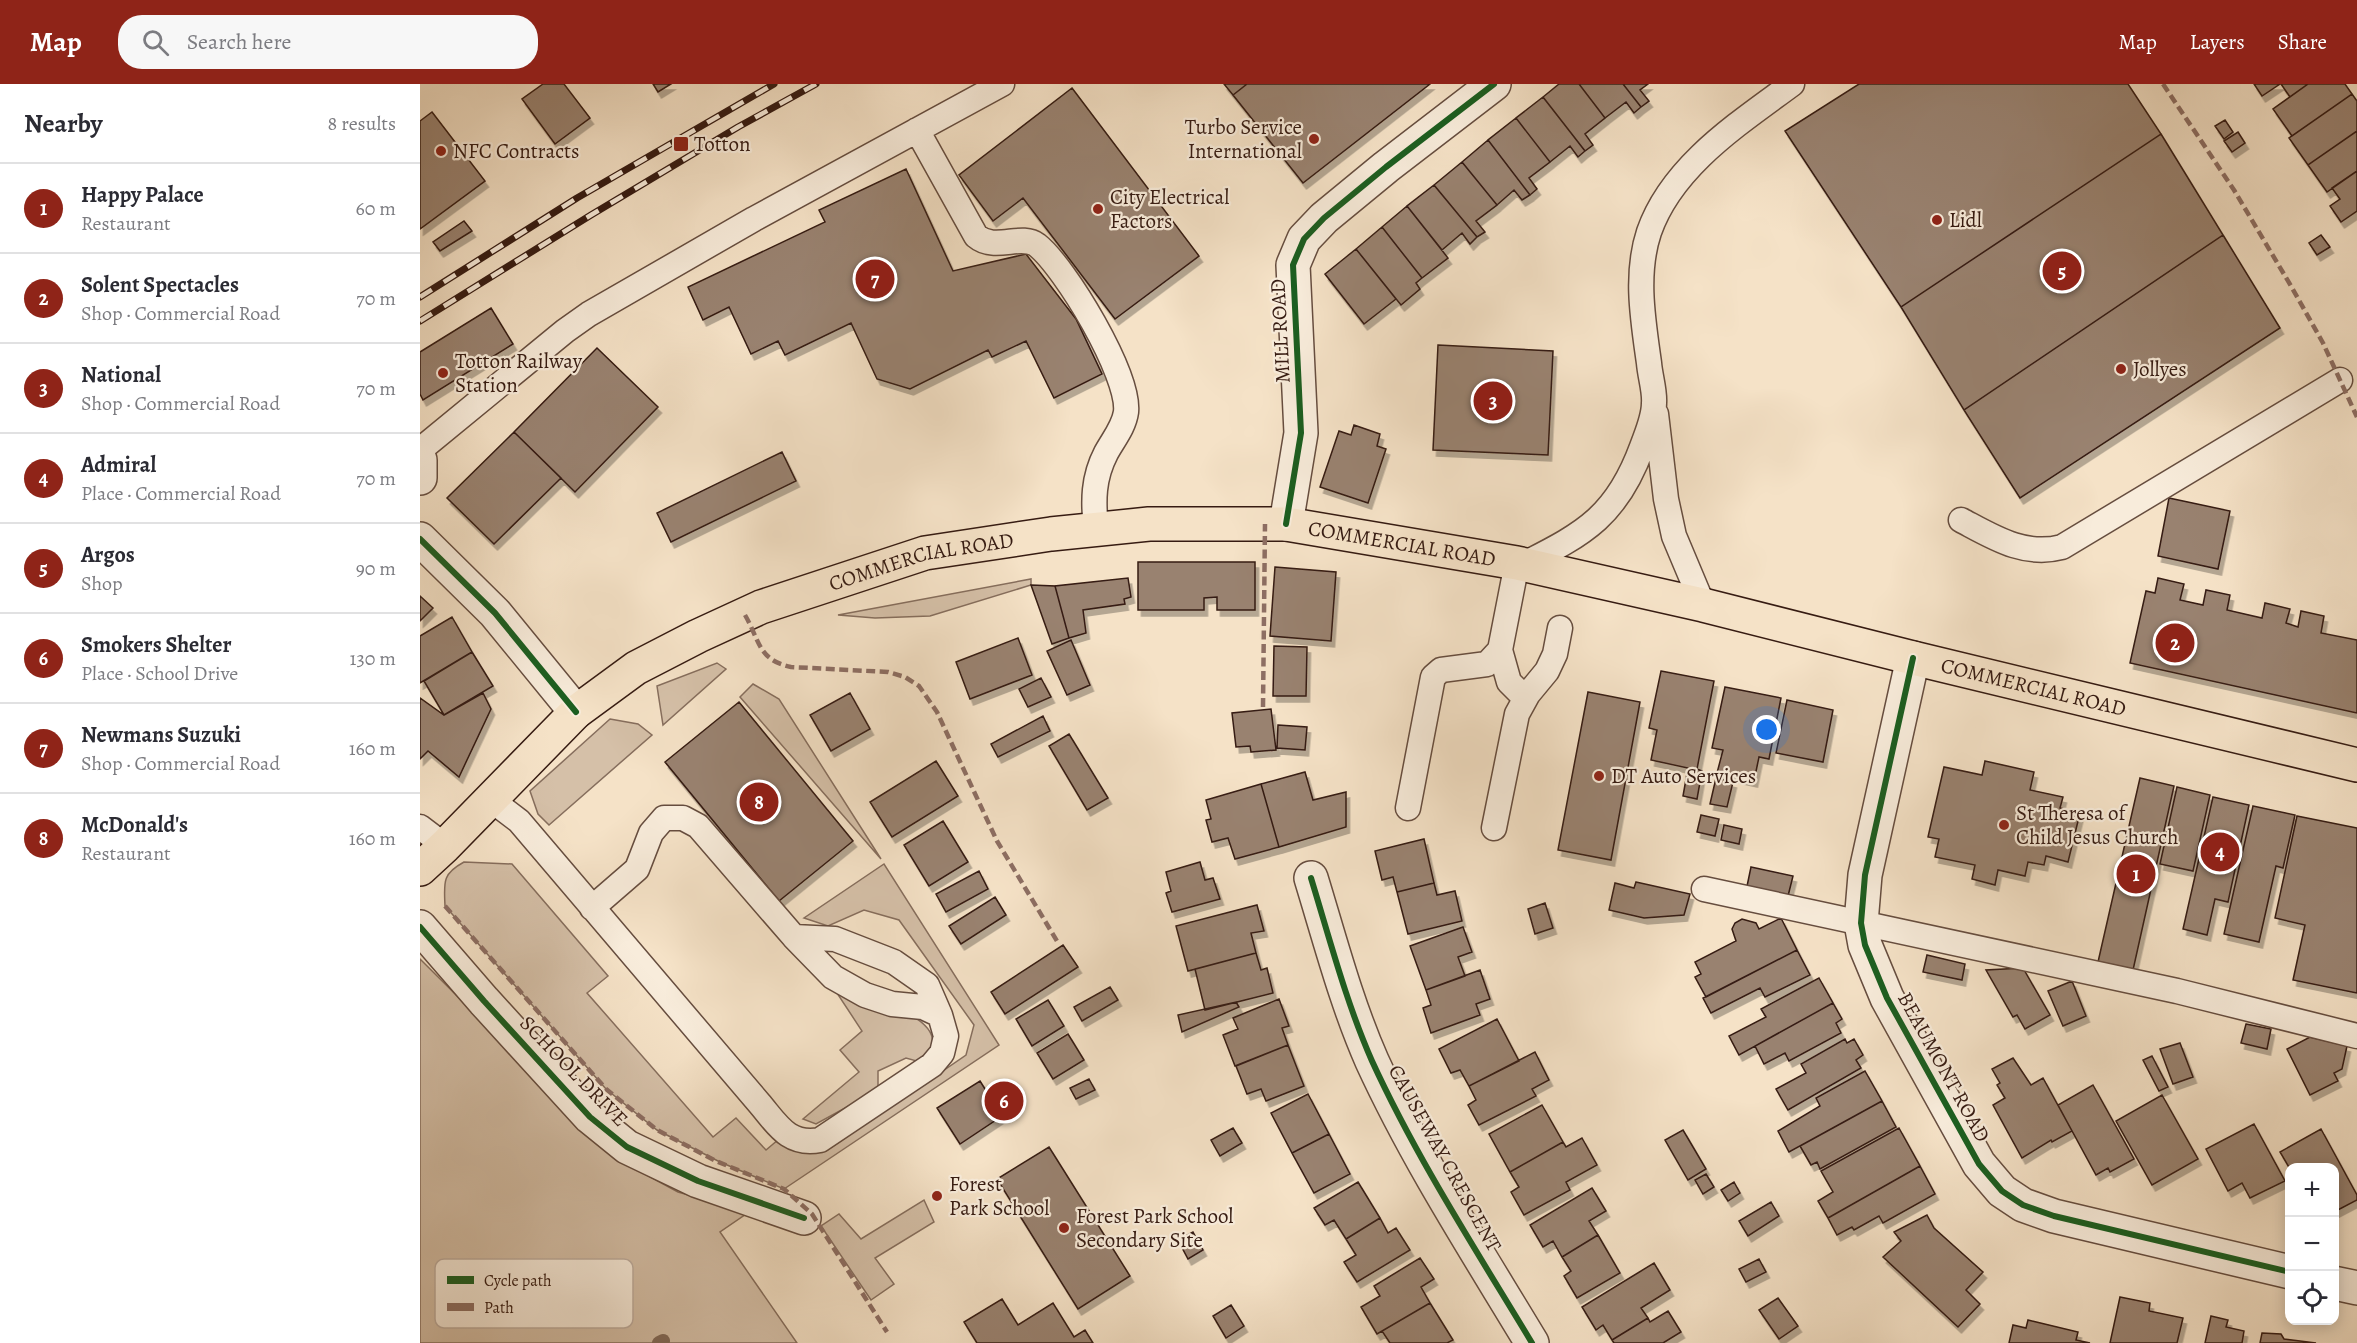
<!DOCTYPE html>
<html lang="en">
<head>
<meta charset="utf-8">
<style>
	body { margin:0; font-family:Alegreya,serif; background:#f7f7f7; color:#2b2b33 }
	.controls { position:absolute; right:18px; bottom:18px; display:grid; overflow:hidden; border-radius:12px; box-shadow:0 3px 15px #0003 }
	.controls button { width:54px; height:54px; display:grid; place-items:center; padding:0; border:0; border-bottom:2px solid #e1e1e2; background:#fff; color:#2b2b33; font:30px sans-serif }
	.you { position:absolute; left:1347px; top:646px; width:21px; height:21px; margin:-15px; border:4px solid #fff; border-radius:50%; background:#1a73e8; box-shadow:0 0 0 9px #1a73e833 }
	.badge { display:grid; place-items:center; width:39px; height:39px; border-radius:50%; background:#8f2418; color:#fff; font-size:20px; font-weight:700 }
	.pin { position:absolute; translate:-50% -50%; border:3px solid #fff; box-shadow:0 2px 6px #0006 }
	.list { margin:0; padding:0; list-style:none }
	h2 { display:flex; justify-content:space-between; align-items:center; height:78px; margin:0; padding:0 24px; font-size:26px }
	h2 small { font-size:20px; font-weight:400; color:#7c7c81 }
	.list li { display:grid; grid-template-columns:39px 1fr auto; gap:18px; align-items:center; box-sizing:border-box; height:90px; padding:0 24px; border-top:2px solid #e1e1e2 }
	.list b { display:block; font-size:22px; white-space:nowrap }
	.list p { margin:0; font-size:20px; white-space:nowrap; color:#7c7c81 }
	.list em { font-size:20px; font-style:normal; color:#7c7c81 }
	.icon { flex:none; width:33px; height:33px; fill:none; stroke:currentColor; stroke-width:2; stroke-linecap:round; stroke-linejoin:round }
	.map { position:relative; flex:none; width:1937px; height:1259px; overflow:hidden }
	header { display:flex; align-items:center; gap:36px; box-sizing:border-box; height:84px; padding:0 30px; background:#8f2418; color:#fff }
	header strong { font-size:28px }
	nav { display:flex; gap:33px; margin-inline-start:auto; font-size:21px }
	.search { width:420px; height:54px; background:#f7f7f7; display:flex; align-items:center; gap:15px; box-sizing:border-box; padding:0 21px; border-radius:24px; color:#7c7c81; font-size:22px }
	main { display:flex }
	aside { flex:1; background:#fff }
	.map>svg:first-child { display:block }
</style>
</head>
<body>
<header>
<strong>Map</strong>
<div class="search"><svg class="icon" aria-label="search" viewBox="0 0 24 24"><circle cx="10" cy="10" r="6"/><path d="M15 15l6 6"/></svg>Search here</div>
<nav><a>Map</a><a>Layers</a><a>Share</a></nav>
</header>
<main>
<aside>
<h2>Nearby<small>8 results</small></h2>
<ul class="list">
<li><span class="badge">1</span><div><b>Happy Palace</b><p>Restaurant</p></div><em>60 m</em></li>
<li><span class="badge">2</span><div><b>Solent Spectacles</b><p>Shop · Commercial Road</p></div><em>70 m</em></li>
<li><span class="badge">3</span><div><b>National</b><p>Shop · Commercial Road</p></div><em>70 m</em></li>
<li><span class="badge">4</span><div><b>Admiral</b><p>Place · Commercial Road</p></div><em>70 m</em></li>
<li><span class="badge">5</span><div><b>Argos</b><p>Shop</p></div><em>90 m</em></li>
<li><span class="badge">6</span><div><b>Smokers Shelter</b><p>Place · School Drive</p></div><em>130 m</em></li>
<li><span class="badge">7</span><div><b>Newmans Suzuki</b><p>Shop · Commercial Road</p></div><em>160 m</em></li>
<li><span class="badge">8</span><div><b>McDonald's</b><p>Restaurant</p></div><em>160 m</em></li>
</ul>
</aside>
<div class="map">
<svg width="1937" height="1259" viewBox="0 0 1937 1259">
	<defs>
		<filter id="shadow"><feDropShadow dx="3.5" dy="6" stdDeviation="0" flood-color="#0004"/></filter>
	</defs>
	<rect width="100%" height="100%" fill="#f5e2c7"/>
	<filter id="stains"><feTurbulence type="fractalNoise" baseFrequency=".00333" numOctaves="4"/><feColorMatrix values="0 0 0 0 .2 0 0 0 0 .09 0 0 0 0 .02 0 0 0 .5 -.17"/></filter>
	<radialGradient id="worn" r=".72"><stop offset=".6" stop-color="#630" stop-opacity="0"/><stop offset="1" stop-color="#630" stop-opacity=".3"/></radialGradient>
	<path fill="#d5c0a8" stroke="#866e5d" stroke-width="1.5" d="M611,495V501L510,532L455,534L418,531Z
		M297,579L306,585L243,641L237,602Z
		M333,600L359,615L461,775L320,613Z
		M190,635L218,640L232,651L129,741L118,730L110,707Z
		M44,778L92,780L188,892L167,909L293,1053L316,1034L346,1066L365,1050L380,1066L406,1067L546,971L554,941L479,836L444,826L408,842L384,834L464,780L579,961L364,1105L300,1078L237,1046L186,1005L25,822C24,798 22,790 44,778Z
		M0,875L206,1080L258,1108L329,1128L300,1148L377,1259H0Z
		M413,903C435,911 530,930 510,968C508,971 503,975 500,978L486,974L458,987V1006L396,1040L383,1035L439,988L420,966L442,947Z
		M504,1116L514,1138L455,1174L474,1200L451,1216L401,1142L419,1130L441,1155Z"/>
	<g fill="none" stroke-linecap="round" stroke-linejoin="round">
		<path stroke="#826a59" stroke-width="14" d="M239,1259L243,1257"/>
	</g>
	<path fill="#998270" stroke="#361b12" stroke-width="1.5" filter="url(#shadow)" d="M123,0H144L170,34L135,60L102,15Z
		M233,0H251L238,8Z
		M804,0H827L813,11Z
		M827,0H1010L883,99L813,11Z
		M1139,0H1159L1185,34L1165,50L1173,61L1165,67L1123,13Z
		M1159,0H1203L1221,23L1214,29L1206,18L1185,34Z
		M1203,0H1228L1220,6L1229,17L1221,23Z
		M1439,0H1708L1741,50L1481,223L1365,47Z
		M1834,0H1860L1842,12Z
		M1861,0H1888L1870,13Z
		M1888,0H1925L1932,10L1872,52L1853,25Z
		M652,4L779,172L695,235L603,114L573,137L539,91Z
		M1932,10L1937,17V47L1888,81L1869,54Z
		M1123,13L1165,67L1158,73L1150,62L1130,78L1096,34Z
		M12,28L65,97L0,145V37Z
		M1096,34L1130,78L1109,94L1117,105L1110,111L1068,56Z
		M1805,36L1813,48L1804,55L1795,42Z
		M1937,47V87L1907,108L1888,81Z
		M1818,48L1825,59L1812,68L1804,57Z
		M1741,50L1803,151L1544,326L1481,223Z
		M1068,56L1110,111L1102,116L1094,106L1077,121L1042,78Z
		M1042,78L1077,121L1056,137L1065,148L1057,153L1014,101Z
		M486,85L533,187L606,170L656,235L682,290L634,314L606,257L572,273L568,266L490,305L457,295L431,239L365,271L358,257L331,270L309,223L283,236L268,203L405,138L399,126Z
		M1937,87V127L1921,138L1910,122L1920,115L1912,104Z
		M1014,101L1057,153L1050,160L1042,149L1022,166L987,122Z
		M987,122L1028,174L1002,194L962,143Z
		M44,137L52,147L20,167L13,158Z
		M962,143L1002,194L996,199L1000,205L981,221L936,165Z
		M1803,151L1860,244L1600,414L1544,326Z
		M1901,151L1910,163L1897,171L1889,159Z
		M936,165L976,215L944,240L905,190Z
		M71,224L93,260L3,316L0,310V268Z
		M1018,261L1133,267L1128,371L1013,366Z
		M177,264L238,323L155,408L94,348Z
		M934,341L960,350L957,362L966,365L948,419L900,403L919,347L931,351Z
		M94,348L141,394L74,460L27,414Z
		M362,368L376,397L251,458L237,429Z
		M1749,414L1810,427L1798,485L1738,472Z
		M718,478H835V526H797V513L784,514V526H718Z
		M855,483L916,488L911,557L850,552Z
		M708,494L711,513L704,515L705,520L663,526L666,549L649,554L635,502Z
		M1738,494L1764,500L1760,516L1783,521L1786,506L1810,511L1807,526L1842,534L1845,519L1870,525L1866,539L1878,543L1881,527L1904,532L1901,549L1937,556V629L1710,579L1726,507L1735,509Z
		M611,501L635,502L649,554L632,560Z
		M0,512L13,524L0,537Z
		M32,533L52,568L0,599V552Z
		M598,554L612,591L550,615L536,578Z
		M651,556L670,601L647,611L627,567Z
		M854,562L887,563L886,612H853Z
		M52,568L73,602L24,631L4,597Z
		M1241,587L1294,597L1277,685L1282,687L1277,715L1263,712L1268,684L1231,676L1237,646L1229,644Z
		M621,594L631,613L608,623L599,605Z
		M1305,603L1361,614L1349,675L1339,673L1334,697L1297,689L1303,666L1292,664Z
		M1168,608L1220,618L1191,776L1138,766Z
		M63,609L71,625L39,693L8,667L0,675V614L24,631Z
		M430,609L450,645L411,667L390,631Z
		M1367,616L1413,626L1403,678L1356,669Z
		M319,618L433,757L359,817L245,678Z
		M851,625L856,666L831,668L830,662L816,663L812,629Z
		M623,632L630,647L578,673L571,660Z
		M858,641L887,643L885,666L857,664Z
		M649,650L688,714L667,726L629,662Z
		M516,677L538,712L472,753L450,718Z
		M1565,677L1614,688L1610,706L1643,713L1640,724L1660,729L1648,778L1626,772L1624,781L1608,778L1605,792L1578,786L1575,801L1552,795L1555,781L1515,773L1519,755L1508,753L1524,683L1562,691Z
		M885,688L893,716L926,708V743L859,763L841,700Z
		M1296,694L1313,698L1307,723L1290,720Z
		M1720,694L1754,702L1713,886L1678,878Z
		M841,700L859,763L815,775L808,754L792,758L786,736L791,735L786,716Z
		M1757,703L1790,711L1773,787L1740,780Z
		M1793,713L1829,721L1808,818L1795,815L1787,851L1763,845Z
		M1833,722L1875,731L1863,784L1856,782L1839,858L1804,850Z
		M1281,731L1299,735L1295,752L1277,748Z
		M1877,732L1937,744V909L1873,896L1885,841L1855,834Z
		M523,737L548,778L509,802L484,761Z
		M1304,741L1322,745L1319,760L1301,756Z
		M1004,755L1014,799L977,808L973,793L962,796L955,767Z
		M780,778L785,796L793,794L800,815L752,828L746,809L751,807L746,788Z
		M1331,783L1373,792L1367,816L1326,807Z
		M559,787L568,805L526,828L516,810Z
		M1216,798L1270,810L1264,831L1224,834L1189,826L1195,799L1214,804Z
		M1014,799L1017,811L1035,807L1042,837L988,850L977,808Z
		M575,813L586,831L541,860L529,842Z
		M1125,819L1133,844L1115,850L1108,825Z
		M837,821L844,847L831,849L836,869L768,887L756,842Z
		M1361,834L1377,866L1286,913L1275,893L1281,890L1275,878L1316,857L1312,845L1315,839L1322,835L1336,839L1339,845Z
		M1043,843L1052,868L1038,873L1045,892L1006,906L990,862Z
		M643,861L658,883L585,930L571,908Z
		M1377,866L1390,891L1345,913L1340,904L1291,929L1283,914Z
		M836,869L841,886L847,884L853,909L785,926L775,885Z
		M1507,871L1545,880L1542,896L1503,888Z
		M1603,884L1630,931L1605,945L1597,931L1593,933L1566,886Z
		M1060,886L1070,915L1056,920L1060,931L1011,949L1003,924L1011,921L1006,906Z
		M1399,894L1413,919L1319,971L1309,952L1346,933L1341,925Z
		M1652,897L1666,932L1643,942L1628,907Z
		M690,903L698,916L662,937L654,923Z
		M859,915L869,942L862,944L868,961L815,982L803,951L818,945L813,934Z
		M628,916L644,942L612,962L596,935Z
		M816,918L819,923L762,948L758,931Z
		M1413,919L1422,935L1416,939L1421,949L1369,977L1365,969L1344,980L1335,962Z
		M1077,935L1099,977L1049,1002L1040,986L1031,989L1019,965Z
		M1826,940L1851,945L1847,965L1821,959Z
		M648,950L664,976L633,995L617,969Z
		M1890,953L1927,962L1922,985L1914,989L1918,997L1890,1011L1867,965Z
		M1425,955L1427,959L1434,955L1443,971L1436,976L1441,984L1368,1026L1356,1005L1386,989L1381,980Z
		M1760,959L1773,993L1753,1000L1740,965Z
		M868,961L884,1002L846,1017L841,1005L827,1010L816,982Z
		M1115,968L1129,996L1112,1005L1116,1012L1059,1041L1048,1021L1056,1016L1049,1002Z
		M1732,972L1748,1003L1739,1007L1723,976Z
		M1593,974L1611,1001L1623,994L1652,1047L1632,1058L1631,1056L1602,1074L1573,1021L1585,1014L1577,1001L1580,999L1572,985Z
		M1445,987L1462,1017L1369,1068L1358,1047L1400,1022L1396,1014Z
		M669,995L675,1006L656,1015L650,1004Z
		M560,997L582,1032L540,1060L517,1024Z
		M1673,1001L1714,1075L1690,1088L1688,1084L1676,1091L1638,1021Z
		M584,1004L598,1023L582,1032L570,1012Z
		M888,1010L909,1050L872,1069L851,1029Z
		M1742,1011L1778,1075L1732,1101L1696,1037Z
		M1462,1017L1476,1043L1400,1085L1397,1078L1391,1081L1380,1062Z
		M1122,1021L1143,1058L1090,1088L1069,1050Z
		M1834,1040L1865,1097L1830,1114L1822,1099L1808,1107L1786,1065Z
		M813,1044L822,1059L800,1072L791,1056Z
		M1479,1044L1500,1082L1408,1134L1398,1117L1413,1108L1401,1087Z
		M1901,1045L1937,1111V1116L1914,1128V1084H1870V1085L1860,1068Z
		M1263,1046L1286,1085L1268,1096L1245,1056Z
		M909,1050L930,1090L894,1109L872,1069Z
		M1162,1054L1177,1081L1146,1098L1150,1106L1104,1131L1091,1108L1099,1103L1090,1088L1143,1058L1146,1063Z
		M629,1063L710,1192L658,1225L577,1095Z
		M1500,1082L1515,1110L1463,1139L1459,1132L1434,1146L1432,1143L1417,1151L1408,1134Z
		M1286,1090L1294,1103L1283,1110L1275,1096Z
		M938,1098L960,1134L926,1155L914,1136L905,1141L894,1124Z
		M1314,1098L1320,1109L1308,1117L1301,1106Z
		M1172,1104L1186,1127L1169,1137L1178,1151L1142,1173L1133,1157L1123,1163L1110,1141Z
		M1351,1118L1359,1132L1328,1152L1319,1137Z
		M1507,1131L1514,1144L1563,1188L1546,1206L1560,1220L1538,1243L1463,1173L1481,1157L1474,1148Z
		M960,1134L968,1149L976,1144L990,1166L937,1198L924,1178L936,1171L926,1155Z
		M773,1148L783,1166L768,1175L758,1156Z
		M1178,1151L1200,1189L1157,1214L1144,1192L1151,1187L1142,1173Z
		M1000,1174L1014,1195L1001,1203L1010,1219L957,1250L941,1223L960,1212L954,1202Z
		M1339,1175L1346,1188L1326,1198L1319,1185Z
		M1234,1179L1250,1206L1221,1224L1228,1234L1192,1256L1183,1241L1176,1246L1162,1223Z
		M1700,1213L1730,1219L1729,1227L1763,1234L1757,1259H1690Z
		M1358,1214L1378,1242L1359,1255L1339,1226Z
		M582,1215L598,1241L633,1219L654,1253L665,1246L673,1259H557L544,1238Z
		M1010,1219L1033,1256L1027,1259H970L962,1247Z
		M811,1221L824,1242L806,1254L793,1232Z
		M1248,1227L1261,1248L1243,1259H1194L1192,1256L1228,1234L1230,1238Z
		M1791,1232L1808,1236L1806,1243L1824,1247L1822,1259H1785Z
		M1608,1236L1658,1248L1656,1256L1670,1259H1589L1593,1241L1606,1244Z
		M1842,1249L1861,1250L1864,1255L1896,1259H1840Z"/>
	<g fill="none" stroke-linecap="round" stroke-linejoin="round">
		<g stroke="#664d3f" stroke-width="27">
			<path id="service" d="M497,46L556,152C575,168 601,149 617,161C645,183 710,291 706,328C704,343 693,356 686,369C673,394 673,417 676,445
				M1236,330L1246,415L1254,452L1283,521
				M0,366L145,247L169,230L334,135L582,0
				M1541,436C1573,453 1604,473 1642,463L1920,296
				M1097,479L1080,566L1089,598L1105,614
				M1104,480C1166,449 1197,431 1222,363C1227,349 1234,334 1234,319C1235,307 1230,292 1229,279C1223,236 1215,190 1229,148C1252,82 1318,40 1372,0
				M70,715L99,737L339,1019C357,1040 368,1062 400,1056L512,981L522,969L526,952L520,931L507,901L474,878L415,855L374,853L278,742L263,734H244L231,749L217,785L172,824
				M988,724L1013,593L1021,586L1067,580L1080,566
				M0,743L25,762
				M1074,744L1097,630L1108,610L1127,587L1135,570L1140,544
				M1284,805L1757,907L1937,952
				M374,853L413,893L445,911L472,920L503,923L520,931"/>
		</g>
		<g stroke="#664d3f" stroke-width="36">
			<path id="minor" d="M0,376V394
				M866,440L881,349L873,181L884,155L904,134L966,83L1074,0
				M0,455L75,529L156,628
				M1493,574L1445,791L1441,839L1445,861L1467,914L1559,1080L1582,1107L1603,1121L1634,1132L1870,1188
				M891,794C910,856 926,918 952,977C997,1075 1056,1166 1112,1259
				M0,843L64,917L170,1033L207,1063L278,1097L384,1134
				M1914,1199L1937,1204"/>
		</g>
		<g stroke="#361b12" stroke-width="36">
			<g id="primary">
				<path id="s1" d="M0,785L25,762L156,628L216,584L278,552L341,523L505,469L631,450L729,440H866L1097,479L1283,521L1493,574L1937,681"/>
			</g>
		</g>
		<use href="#service" stroke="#f8ecdb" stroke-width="24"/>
		<use href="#minor" stroke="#f8ecdb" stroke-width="33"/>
		<use href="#primary" stroke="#f5e2c7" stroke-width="33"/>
		<g stroke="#361b12" stroke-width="7">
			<path id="rail" d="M0,213L157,114L354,0
				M0,237L171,131L318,43L396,0"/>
		</g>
		<use href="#rail" stroke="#f8ecdb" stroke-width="4.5" stroke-dasharray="14" stroke-linecap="butt"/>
		<path stroke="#8d6e63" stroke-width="4.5" stroke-dasharray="9 4.5" stroke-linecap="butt" d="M1743,0L1814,106L1871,202L1903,259L1937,333
			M325,531C340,557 338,576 371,583L468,588L485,593L499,602L517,628L577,757L637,857
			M843,623L845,440
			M25,822L186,1005L237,1046L296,1077L364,1105L392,1130L467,1248"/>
		<g stroke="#f8ecdb" stroke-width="10">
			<path id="cycleway" d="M866,440L881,349L873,181L884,155L904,134L966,83L1074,0
				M0,455L75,529L156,628
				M1493,574L1445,791L1441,839L1445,861L1467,914L1559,1080L1582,1107L1603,1121L1634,1132L1870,1188
				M891,794C910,856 926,918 952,977C997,1075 1056,1166 1112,1259
				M0,843L64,917L170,1033L207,1063L278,1097L384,1134"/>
		</g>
		<use href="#cycleway" stroke="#1b5e20" stroke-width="6"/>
	</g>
	<g fill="#8f2418" stroke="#f8ecdb" stroke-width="2">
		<circle cx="894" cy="55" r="6"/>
		<rect x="253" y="52" width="16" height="16" rx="3"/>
		<circle cx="21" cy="67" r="6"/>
		<circle cx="678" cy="125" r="6"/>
		<circle cx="1517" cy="136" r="6"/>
		<circle cx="1701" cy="285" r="6"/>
		<circle cx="23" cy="289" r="6"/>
		<circle cx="1179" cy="692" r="6"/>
		<circle cx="1584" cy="741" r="6"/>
		<circle cx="517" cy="1112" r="6"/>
		<circle cx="644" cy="1144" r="6"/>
	</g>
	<g text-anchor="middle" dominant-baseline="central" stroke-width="4.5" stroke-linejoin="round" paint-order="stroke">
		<g font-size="21" fill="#361b12" stroke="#f8ecdb" text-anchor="start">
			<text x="882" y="43" text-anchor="end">Turbo Service<tspan x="882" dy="24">International</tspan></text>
			<text x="274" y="60">Totton</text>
			<text x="33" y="67">NFC Contracts</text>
			<text x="690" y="113">City Electrical<tspan x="690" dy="24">Factors</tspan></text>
			<text x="1529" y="136">Lidl</text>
			<text x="35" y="277">Totton Railway<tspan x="35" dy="24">Station</tspan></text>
			<text x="1713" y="285">Jollyes</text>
			<text x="1191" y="692">DT Auto Services</text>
			<text x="1596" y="729">St Theresa of<tspan x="1596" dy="24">Child Jesus Church</tspan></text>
			<text x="529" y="1100">Forest<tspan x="529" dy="24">Park School</tspan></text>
			<text x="656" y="1132">Forest Park School<tspan x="656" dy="24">Secondary Site</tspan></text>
		</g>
		<g font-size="21" fill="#361b12" stroke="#f8ecdb">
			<text transform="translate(860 247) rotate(-93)">MILL ROAD</text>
			<text stroke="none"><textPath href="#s1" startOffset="1088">COMMERCIAL ROAD</textPath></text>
			<text stroke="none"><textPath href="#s1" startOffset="602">COMMERCIAL ROAD</textPath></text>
			<text stroke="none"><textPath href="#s1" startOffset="1736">COMMERCIAL ROAD</textPath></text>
			<text transform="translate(1524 983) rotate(61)">BEAUMONT ROAD</text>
			<text transform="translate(154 987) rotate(46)">SCHOOL DRIVE</text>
			<text transform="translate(1025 1074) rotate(61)">CAUSEWAY CRESCENT</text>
		</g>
	</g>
	<rect x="15" y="1175" width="198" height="69" rx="9" fill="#f8ecdb" stroke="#bead9f" stroke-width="1.5"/>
	<rect x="27" y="1192" width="27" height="8" fill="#1b5e20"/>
	<rect x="27" y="1219" width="27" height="8" fill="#8d6e63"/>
	<g font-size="16" fill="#361b12">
		<text x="64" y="1202">Cycle path</text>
		<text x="64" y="1229">Path</text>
	</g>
	<rect width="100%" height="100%" filter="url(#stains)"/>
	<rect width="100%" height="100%" fill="url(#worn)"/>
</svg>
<div class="controls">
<button>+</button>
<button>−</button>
<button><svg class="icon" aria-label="locate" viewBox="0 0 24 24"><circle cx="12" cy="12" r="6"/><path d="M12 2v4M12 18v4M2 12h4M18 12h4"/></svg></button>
</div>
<div class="you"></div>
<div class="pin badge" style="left:1716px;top:790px">1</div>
<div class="pin badge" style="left:1755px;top:559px">2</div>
<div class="pin badge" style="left:1073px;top:317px">3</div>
<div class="pin badge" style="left:1800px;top:768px">4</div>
<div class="pin badge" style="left:1642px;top:187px">5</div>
<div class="pin badge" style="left:584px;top:1017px">6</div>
<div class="pin badge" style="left:455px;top:195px">7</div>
<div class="pin badge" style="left:339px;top:718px">8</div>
</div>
</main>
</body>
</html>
